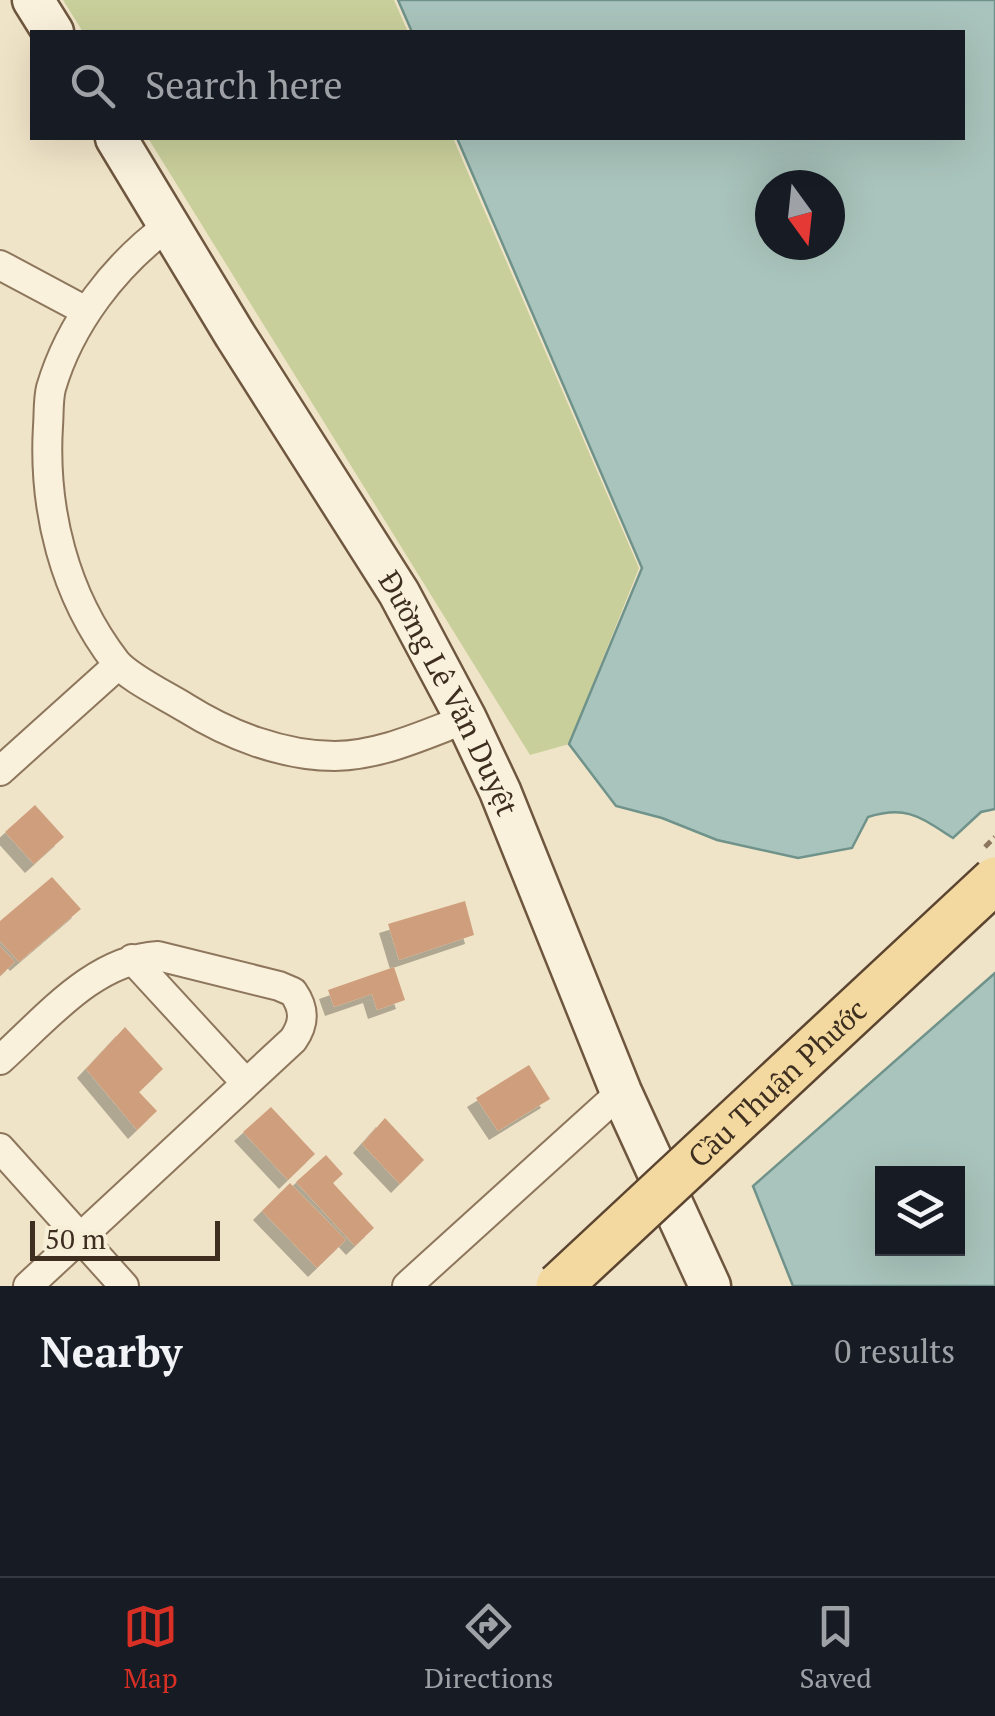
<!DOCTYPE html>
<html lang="en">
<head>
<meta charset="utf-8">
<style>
	body { margin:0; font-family:"PT Serif",serif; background:#242831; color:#f1f3f6 }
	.controls { position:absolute; right:30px; bottom:30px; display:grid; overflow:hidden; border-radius:0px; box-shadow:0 10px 40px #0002 }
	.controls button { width:90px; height:90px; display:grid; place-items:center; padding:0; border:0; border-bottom:2px solid #363941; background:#171b24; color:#f1f3f6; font:50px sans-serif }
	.compass { position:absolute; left:755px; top:170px; width:90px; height:90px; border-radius:50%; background:#171b24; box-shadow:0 10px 40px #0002; rotate:165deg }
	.scale { position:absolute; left:30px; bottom:25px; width:190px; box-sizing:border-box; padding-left:10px; border:5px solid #3d2e20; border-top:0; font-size:28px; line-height:35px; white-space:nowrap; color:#3d2e20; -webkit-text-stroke:8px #f7eed8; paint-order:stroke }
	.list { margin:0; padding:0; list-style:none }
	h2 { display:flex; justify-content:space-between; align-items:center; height:130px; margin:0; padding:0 40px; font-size:42px }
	h2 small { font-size:32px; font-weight:400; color:#9ea1a6 }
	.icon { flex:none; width:55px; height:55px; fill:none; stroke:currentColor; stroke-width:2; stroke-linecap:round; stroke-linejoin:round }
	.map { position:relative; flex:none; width:995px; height:1286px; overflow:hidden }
	.search { position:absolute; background:#171b24; box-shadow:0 10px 40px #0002; left:30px; right:30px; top:30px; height:110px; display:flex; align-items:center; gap:25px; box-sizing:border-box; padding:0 35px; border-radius:0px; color:#9ea1a6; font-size:38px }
	.sheet { height:290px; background:#171b24 }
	nav { display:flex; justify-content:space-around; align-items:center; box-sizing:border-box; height:140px; border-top:2px solid #363941; background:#171b24; font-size:28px; color:#9ea1a6 }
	nav a { display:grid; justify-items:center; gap:5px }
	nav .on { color:#d93025 }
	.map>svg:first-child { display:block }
</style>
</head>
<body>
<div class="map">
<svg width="995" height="1286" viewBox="0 0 995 1286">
	<defs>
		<filter id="shadow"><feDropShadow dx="-9" dy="9" stdDeviation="0" flood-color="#0004"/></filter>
	</defs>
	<rect width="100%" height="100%" fill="#f0e4c8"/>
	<path fill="#c9cf9b" d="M63,0H394L408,32H83Z
		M148,138H453L639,568L569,744L530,755Z"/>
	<path fill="#a9c4bc" stroke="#6f938a" stroke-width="2.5" fill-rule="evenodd" d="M398,0H995V809L981,812L953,838C920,817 907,805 868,817L852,848L798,858L717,840L662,818L616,806L569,744L642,568L457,138H962V32H412ZM770,185H830V245H770Z
		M995,973V1286H793L753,1186ZM882,1174H958V1248H882Z"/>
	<path fill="#cf9f7d" filter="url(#shadow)" d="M35,805L64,837L34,864L5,832Z
		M52,877L81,909L19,962L0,941V921Z
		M465,901L474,935L399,960L388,924Z
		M0,946L15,962L0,976Z
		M394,967L405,1000L377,1010L372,994L334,1007L328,990Z
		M125,1027L163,1069L139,1092L157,1111L137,1130L86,1069Z
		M529,1065L550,1099L498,1131L476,1098Z
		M271,1107L315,1154L288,1180L243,1132Z
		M385,1118L424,1160L400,1184L362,1144Z
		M326,1155L343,1174L333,1183L374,1228L355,1246L296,1182Z
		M290,1183L346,1240L317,1268L262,1211Z"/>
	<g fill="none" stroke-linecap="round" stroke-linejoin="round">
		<g stroke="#8d765c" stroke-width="32">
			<path id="street" d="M169,225C115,265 70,323 51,388C48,400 49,414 48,426C43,509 64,595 116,662C129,678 167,696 186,708C229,735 283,756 335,756C382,755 423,735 466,719
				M0,265L86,311
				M0,771L118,665
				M132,959L246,1083
				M0,1060C46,1019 93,960 158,956L279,986L293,992C305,1009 305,1023 293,1040L28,1286
				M0,1148L124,1286
				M407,1286L621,1092"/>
		</g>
		<g stroke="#6f573f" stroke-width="45">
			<g id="secondary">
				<path d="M33,0L53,32"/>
				<path id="s1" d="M116,138L235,335L399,593L466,719L500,791L621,1092L710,1286"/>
			</g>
		</g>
		<path stroke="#8d765c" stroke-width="5" stroke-dasharray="8 5" stroke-linecap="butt" d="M985,847L995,837"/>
		<use href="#street" stroke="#faf1dc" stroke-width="28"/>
		<use href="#secondary" stroke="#faf1dc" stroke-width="40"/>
		<g stroke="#5b4430" stroke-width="50" stroke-linecap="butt">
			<g id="primary-bridge">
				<path id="s2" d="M559,1286L995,880"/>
			</g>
		</g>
		<use href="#primary-bridge" stroke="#f3d9a0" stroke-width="45"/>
	</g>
	<g text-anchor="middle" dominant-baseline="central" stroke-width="9" stroke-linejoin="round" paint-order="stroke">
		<g font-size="30" fill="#3d2e20" stroke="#f7eed8">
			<text stroke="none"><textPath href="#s1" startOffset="648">Đường Lê Văn Duyệt</textPath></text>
			<text stroke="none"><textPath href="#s2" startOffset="298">Cầu Thuận Phước</textPath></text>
		</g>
	</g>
</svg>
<div class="controls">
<button><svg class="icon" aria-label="layers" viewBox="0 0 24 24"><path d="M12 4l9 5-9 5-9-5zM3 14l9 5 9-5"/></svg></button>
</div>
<svg class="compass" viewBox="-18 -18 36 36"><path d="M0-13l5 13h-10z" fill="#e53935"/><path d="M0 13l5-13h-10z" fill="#9ea1a6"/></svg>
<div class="scale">50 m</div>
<div class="search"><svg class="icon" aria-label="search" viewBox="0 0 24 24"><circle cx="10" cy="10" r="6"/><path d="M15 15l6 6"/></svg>Search here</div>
</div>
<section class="sheet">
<h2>Nearby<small>0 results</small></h2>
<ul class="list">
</ul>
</section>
<nav>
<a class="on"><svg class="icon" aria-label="map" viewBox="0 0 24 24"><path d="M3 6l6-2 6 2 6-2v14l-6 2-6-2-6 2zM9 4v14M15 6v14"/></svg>Map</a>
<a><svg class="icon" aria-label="directions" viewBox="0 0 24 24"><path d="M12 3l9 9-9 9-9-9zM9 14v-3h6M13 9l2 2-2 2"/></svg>Directions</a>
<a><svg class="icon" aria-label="saved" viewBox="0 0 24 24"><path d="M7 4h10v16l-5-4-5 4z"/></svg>Saved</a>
</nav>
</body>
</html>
